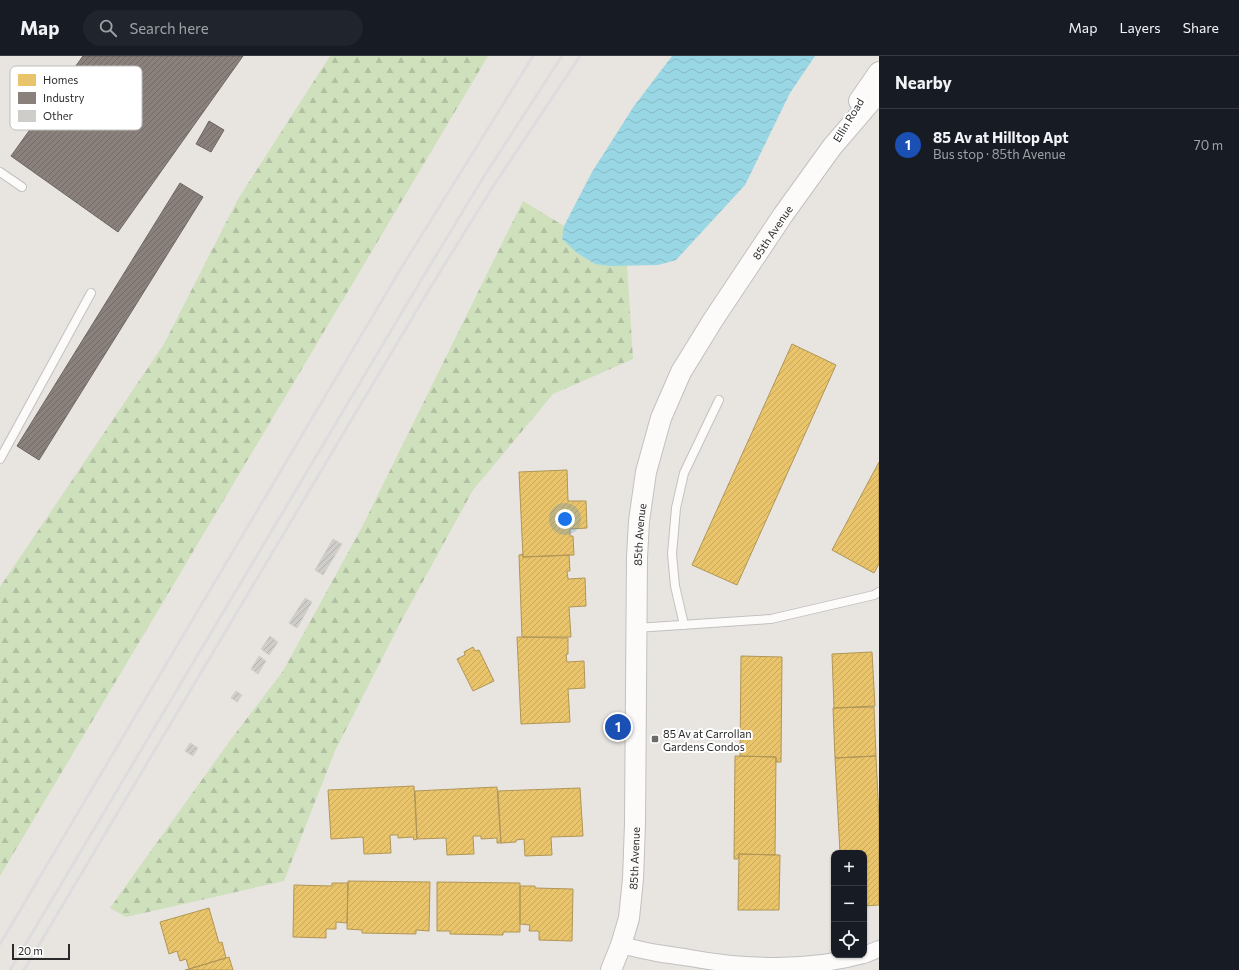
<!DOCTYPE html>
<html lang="en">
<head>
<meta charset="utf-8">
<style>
	body { margin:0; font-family:Commissioner,sans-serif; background:#20242c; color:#f1f3f6 }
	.controls { position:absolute; right:12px; bottom:12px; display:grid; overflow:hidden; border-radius:8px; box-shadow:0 1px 3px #0004 }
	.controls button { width:36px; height:36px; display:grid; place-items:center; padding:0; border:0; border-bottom:1px solid #363941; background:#171b24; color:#f1f3f6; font:20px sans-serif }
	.scale { position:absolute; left:12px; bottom:10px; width:58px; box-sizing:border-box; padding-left:4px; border:2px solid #2a2a2a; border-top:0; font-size:11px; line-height:14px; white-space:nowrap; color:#2a2a2a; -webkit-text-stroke:3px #fff; paint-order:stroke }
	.you { position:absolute; left:565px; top:463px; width:14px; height:14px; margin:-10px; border:3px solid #fff; border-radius:50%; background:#1a73e8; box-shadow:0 0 0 6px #1a73e833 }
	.badge { display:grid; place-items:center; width:26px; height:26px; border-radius:50%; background:#2563eb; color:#fff; font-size:13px; font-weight:700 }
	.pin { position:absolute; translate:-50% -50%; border:2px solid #fff; box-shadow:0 1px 4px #0006 }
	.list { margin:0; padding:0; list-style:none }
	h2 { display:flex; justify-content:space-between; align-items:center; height:52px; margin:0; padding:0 16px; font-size:17px }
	h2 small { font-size:13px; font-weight:400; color:#9ea1a6 }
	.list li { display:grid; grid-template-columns:26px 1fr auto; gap:12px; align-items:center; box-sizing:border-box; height:72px; padding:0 16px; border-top:1px solid #363941 }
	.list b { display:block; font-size:15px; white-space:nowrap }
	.list p { margin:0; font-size:13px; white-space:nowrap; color:#9ea1a6 }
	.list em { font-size:13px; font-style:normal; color:#9ea1a6 }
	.icon { flex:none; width:22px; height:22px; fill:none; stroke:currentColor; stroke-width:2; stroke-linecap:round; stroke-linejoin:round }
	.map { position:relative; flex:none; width:879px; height:914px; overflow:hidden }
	header { display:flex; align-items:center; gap:24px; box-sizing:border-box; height:56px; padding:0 20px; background:#171b24; border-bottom:1px solid #363941 }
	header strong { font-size:19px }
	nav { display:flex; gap:22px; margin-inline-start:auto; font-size:14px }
	.search { width:280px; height:36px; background:#20242c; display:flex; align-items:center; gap:10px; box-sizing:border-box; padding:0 14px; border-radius:22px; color:#9ea1a6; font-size:15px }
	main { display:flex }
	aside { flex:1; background:#171b24 }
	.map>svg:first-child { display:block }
</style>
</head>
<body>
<header>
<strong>Map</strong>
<div class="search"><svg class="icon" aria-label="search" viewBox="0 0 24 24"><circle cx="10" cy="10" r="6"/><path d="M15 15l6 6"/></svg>Search here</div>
<nav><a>Map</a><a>Layers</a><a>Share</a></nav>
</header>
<main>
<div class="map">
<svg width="879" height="914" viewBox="0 0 879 914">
	<defs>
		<pattern id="forest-firs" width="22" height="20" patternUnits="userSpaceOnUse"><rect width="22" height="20" fill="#cee0bc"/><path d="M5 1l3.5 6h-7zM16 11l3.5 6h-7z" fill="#b1c0a2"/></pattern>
		<pattern id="water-waves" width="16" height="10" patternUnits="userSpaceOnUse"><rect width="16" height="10" fill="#9ad7e4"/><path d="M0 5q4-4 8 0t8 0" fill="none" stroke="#85b9c4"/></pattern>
		<pattern id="homes-hatch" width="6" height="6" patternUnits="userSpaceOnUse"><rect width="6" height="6" fill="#e9c46a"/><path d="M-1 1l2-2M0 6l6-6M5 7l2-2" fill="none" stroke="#c8a95c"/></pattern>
		<pattern id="industry-hatch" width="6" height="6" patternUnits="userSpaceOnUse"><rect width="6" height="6" fill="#8a817c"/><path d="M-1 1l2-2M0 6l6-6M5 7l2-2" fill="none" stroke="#716a66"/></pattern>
		<pattern id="building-hatch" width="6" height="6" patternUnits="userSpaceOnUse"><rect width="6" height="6" fill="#cfcdca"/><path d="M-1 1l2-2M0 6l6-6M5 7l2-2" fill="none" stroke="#b2b0ae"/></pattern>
	</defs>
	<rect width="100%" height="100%" fill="#e8e4e0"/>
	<path fill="url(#forest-firs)" d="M330,0H488L0,820V531L164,288L238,143Z
		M523,145L564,170L562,183L577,197L595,208L627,209L633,303L553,338L473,434L400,567L335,695L284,825L126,861L110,852L229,686L283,615L362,471Z"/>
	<path fill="url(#water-waves)" d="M672,0H815L790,37L745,129L676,204L658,209L610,210L595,208L577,197L562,183L564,170L592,116L634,50Z"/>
	<path fill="url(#homes-hatch)" stroke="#b09657" d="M792,288L836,309L737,529L692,509Z
		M879,406V508L874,517L832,494Z
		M567,414L568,445H586L587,472L570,473V480H573L574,499L523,501L519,416Z
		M523,498V501L569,499L570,515H567L568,523L585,522L586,550L569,551L571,581H522L519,499Z
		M517,581L568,582V598L566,599L567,606L584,605L585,632L568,633L570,666L521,668Z
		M473,591L475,595L479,594L494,625L473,635L457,603L465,599L464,596Z
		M872,596L875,650L834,652L832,598Z
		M741,600L782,601L781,706H776V701L740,700Z
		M874,651L876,700L835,702L833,652Z
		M735,700L776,701L775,799L739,798L738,803H734Z
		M876,700L879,763V849L864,850V797H840L835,702Z
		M414,730L417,783L414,784L413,781L398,782V779H390L391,797L364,798L363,781L331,783L328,734Z
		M497,731L501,787H497V782L481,783V780H473L474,798L447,799L446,782L417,783L415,735Z
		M580,732L583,780L551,781L552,799L525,800L524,783L516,784V786L501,787L498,735Z
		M739,798L780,799L779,854H738Z
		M348,825L430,826L429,875L416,874V878L362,877V874L347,873Z
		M437,826L520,827V876H503V879L450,878V875H437Z
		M332,827H348L347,867L336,866V873H326V882L293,881L294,829L332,830Z
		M520,830H535V832L573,833L572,885L539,884V875H529L530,869L520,868Z
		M209,852L219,887L222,886L226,902L189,913L186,903L180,905L177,895L169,898L160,866Z
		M229,901L233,914H185L189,913Z"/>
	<path fill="url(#industry-hatch)" stroke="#6d6763" d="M83,0H243L118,176L11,100Z
		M209,65L224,74L211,96L196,88Z
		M180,127L203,141L39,404L17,390Z"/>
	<path fill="url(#building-hatch)" stroke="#d3d0cc" d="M333,483L342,488L323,519L315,514Z
		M305,542L312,546L297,572L289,567Z
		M270,580L278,586L269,599L261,593Z
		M259,600L266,605L258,618L251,613Z
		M236,635L242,639L237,646L231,642Z
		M190,687L198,692L193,700L185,695Z"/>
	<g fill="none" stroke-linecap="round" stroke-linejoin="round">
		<g stroke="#c2c1c1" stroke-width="10">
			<path id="service" d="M0,116L22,131
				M0,403L91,237
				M684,569L675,530L672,498L676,452L684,417L719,344
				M636,572L771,563L874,539L879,536"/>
		</g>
		<g stroke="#c2c1c1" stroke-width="18">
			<path id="minor" d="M621,889C633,892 645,895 657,897C668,899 679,900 690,902C744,912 810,914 863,899
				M864,899L879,893"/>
		</g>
		<g stroke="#c2c1c1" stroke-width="22">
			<g id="tertiary">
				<path d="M859,45L879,16"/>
				<path id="s1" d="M611,914L621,889L629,862L633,823L635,768L637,501L639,465L646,416L661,362L681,316L713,264L783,159L832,91L879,36"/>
			</g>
		</g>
		<use href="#service" stroke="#fcfbfa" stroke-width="8"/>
		<use href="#minor" stroke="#fcfbfa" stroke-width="16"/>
		<use href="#tertiary" stroke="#fcfbfa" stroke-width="20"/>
		<path stroke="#deddde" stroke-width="3" d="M0,888L400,214L533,0
			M10,914L420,226L483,122L562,0
			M24,914L430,232L494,129L580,0"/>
	</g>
	<rect fill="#6c6b6a" stroke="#fff" stroke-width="1.5" x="651" y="679" width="8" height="8" rx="2"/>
	<g text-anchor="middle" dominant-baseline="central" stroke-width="4" stroke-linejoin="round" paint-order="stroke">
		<g font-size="11" fill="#2a2a2a" stroke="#fff">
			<text transform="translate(848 64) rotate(-59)">Ellin Road</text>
			<text stroke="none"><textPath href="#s1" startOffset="775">85th Avenue</textPath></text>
			<text stroke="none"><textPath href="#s1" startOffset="439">85th Avenue</textPath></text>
			<text stroke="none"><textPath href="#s1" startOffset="115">85th Avenue</textPath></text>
		</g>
		<g font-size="11" fill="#2a2a2a" stroke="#fff" text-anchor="start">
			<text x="663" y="677">85 Av at Carrollan<tspan x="663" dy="13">Gardens Condos</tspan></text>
		</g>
	</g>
	<rect x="10" y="10" width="132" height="64" rx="6" fill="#fff" stroke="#bfbfbf" stroke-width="1"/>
	<rect x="18" y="18" width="18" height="12" fill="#e9c46a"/>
	<rect x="18" y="36" width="18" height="12" fill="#8a817c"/>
	<rect x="18" y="54" width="18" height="12" fill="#cfcdca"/>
	<g font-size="11" fill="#2a2a2a">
		<text x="43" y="28">Homes</text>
		<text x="43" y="46">Industry</text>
		<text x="43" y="64">Other</text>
	</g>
</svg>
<div class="controls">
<button>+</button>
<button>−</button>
<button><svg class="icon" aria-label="locate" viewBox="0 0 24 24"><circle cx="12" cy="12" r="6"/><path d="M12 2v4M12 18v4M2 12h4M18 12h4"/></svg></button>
</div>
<div class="scale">20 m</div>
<div class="you"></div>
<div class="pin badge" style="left:618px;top:671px;background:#1a4fb4">1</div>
</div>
<aside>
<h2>Nearby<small></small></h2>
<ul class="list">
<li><span class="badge" style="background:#1a4fb4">1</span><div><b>85 Av at Hilltop Apt</b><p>Bus stop · 85th Avenue</p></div><em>70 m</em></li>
</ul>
</aside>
</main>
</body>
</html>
